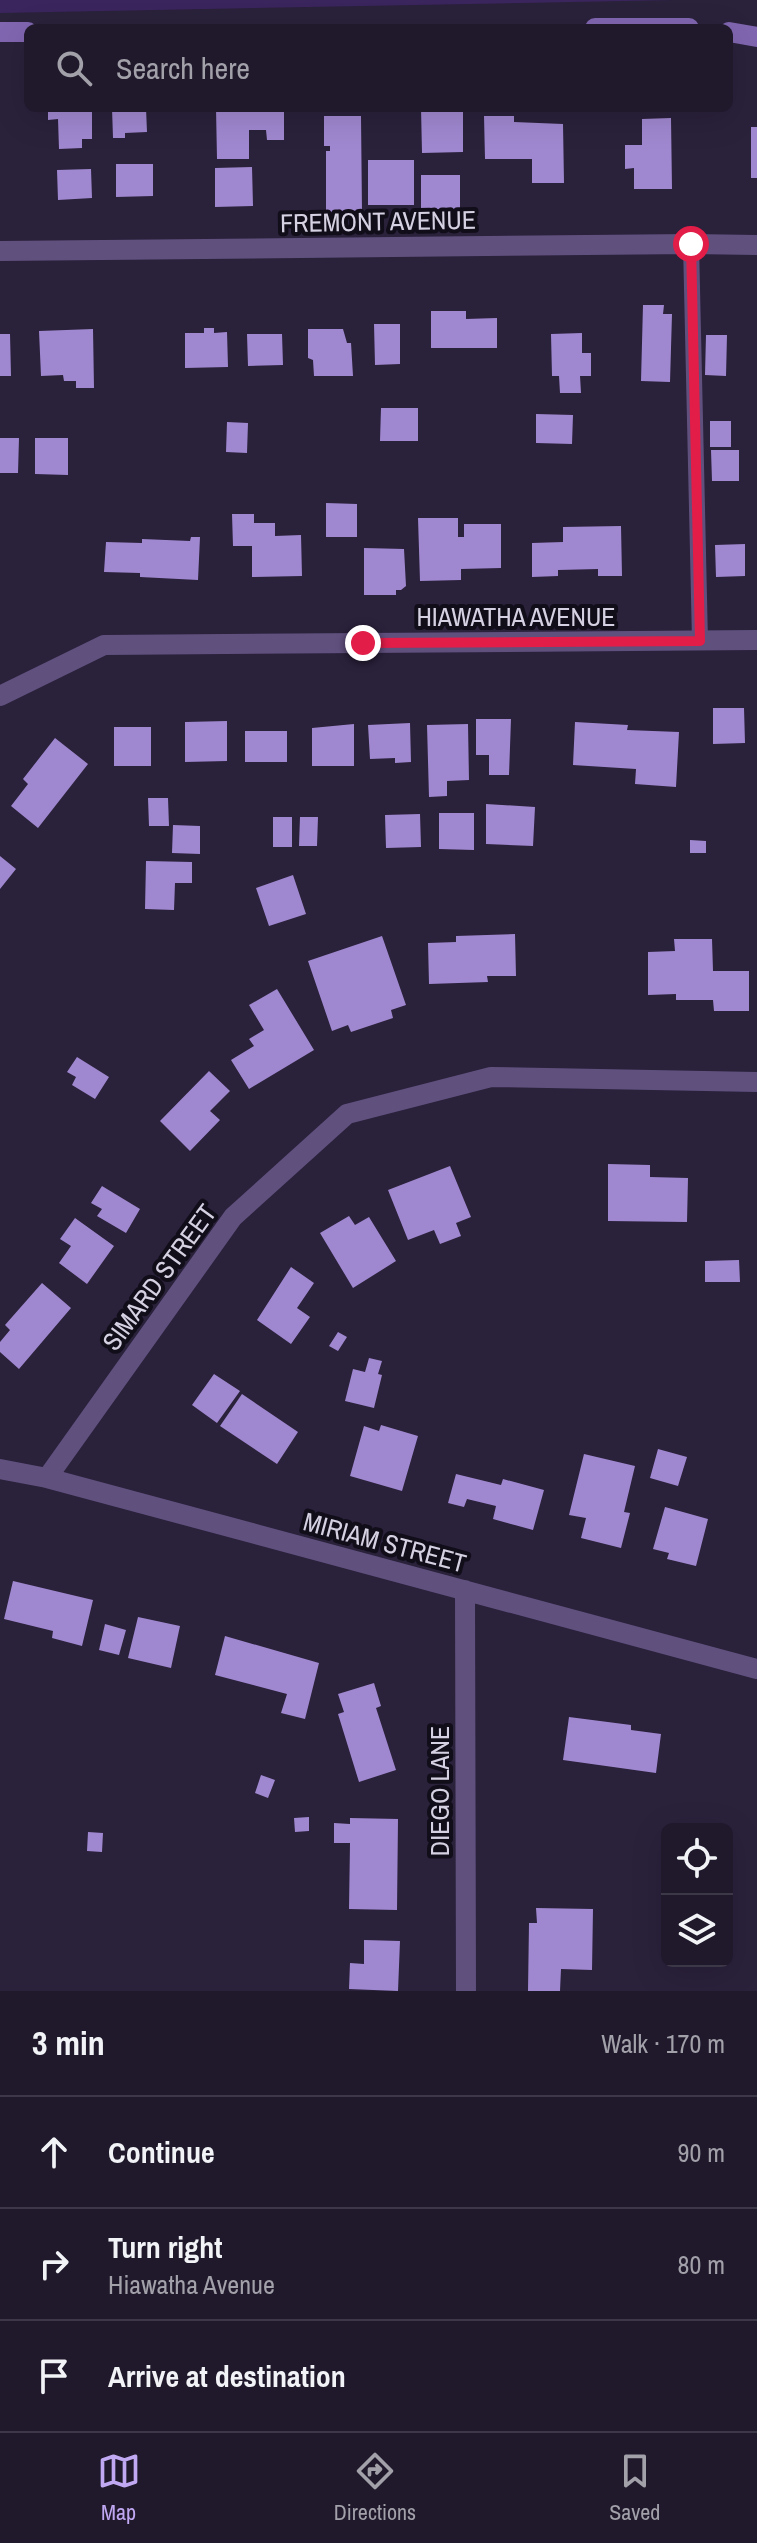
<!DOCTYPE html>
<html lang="en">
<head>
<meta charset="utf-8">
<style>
	body { margin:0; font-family:"Archivo Narrow",sans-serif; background:#282234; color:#f1f3f6 }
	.controls { position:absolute; right:24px; bottom:24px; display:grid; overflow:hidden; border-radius:12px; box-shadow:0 8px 32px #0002 }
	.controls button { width:72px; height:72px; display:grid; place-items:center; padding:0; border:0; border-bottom:2px solid #3d3848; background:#20192c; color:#f1f3f6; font:40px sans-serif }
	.stop { position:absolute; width:24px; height:24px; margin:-18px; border:6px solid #e11d48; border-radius:50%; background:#fff }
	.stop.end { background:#e11d48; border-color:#fff; box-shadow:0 2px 8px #0008 }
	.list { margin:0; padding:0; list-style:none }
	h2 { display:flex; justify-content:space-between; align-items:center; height:104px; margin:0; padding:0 32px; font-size:34px }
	h2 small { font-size:26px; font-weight:400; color:#a2a0a9 }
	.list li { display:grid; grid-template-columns:52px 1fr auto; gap:24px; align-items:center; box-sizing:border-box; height:112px; padding:0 32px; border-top:2px solid #3d3848 }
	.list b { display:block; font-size:30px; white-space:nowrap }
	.list p { margin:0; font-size:26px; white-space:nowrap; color:#a2a0a9 }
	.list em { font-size:26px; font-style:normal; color:#a2a0a9 }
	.icon { flex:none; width:44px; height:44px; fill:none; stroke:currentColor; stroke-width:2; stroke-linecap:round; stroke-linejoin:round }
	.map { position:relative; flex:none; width:757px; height:1991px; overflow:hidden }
	.search { position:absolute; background:#20192c; box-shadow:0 8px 32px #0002; left:24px; right:24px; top:24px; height:88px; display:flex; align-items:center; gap:20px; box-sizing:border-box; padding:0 28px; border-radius:12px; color:#a2a0a9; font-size:30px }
	.sheet { height:440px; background:#20192c }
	nav { display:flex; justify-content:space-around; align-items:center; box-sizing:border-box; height:112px; border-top:2px solid #3d3848; background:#20192c; font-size:22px; color:#a2a0a9 }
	nav a { display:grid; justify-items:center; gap:4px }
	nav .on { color:#c0a8f3 }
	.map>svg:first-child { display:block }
</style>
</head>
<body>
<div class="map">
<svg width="757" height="1991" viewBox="0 0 757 1991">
	<rect width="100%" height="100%" fill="#2a213b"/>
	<path fill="#3b255d" d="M0,0H673L0,13Z"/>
	<path fill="#a088d0" d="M48,108H92V139H82V148L59,149L58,119L48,120Z
		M112,108H146L147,132L125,133V138H113Z
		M216,108H284V140H267L266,130H249V159H217Z
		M421,108H463V152L422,153Z
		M324,116H361L362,213H326V151H330V146H324Z
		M484,116H514V122L563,124L564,183H532V159H485Z
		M671,118L672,189H634V168L625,169V145H642V119Z
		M751,127H757V178H751Z
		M368,160H414V205H368Z
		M116,164H153V196L116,197Z
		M252,167L253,206L215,207V168Z
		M91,169L92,198L58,200L57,170Z
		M421,175H460V209H421Z
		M643,305H664L663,314H672L670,382L641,381Z
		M431,311H466V319L497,318V348H431Z
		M374,324H400V364L375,365Z
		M204,328H214V333L227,332L228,367L185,368V333H204Z
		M93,329L94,388H76V381H64L63,375L41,376L39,331Z
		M308,329H343L347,343H351L353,376H314L313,360L308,358Z
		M582,333V353H591V376H580L581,393H560L559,376H552L551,334Z
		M0,334H10L11,376H0Z
		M247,334H282L283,365L248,366Z
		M706,335H727L726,376L705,375Z
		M381,408H418V441H380Z
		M536,414L573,415L572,444L536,443Z
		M710,421H731V447H710Z
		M227,422L248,423L247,453L226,452Z
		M0,438H19L18,473H0Z
		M35,438H68V475L35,474Z
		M711,450H739V481H712Z
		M326,503L357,504V537H326Z
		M232,514H254V523H275V536L301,535L302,576L252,577V546H233Z
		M418,518H458V537H464V524H501V568L461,569V580L420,581Z
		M621,526L622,576H598V569L558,570V576L532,577V543L563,542V527Z
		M191,537H200L198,580L140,577V573L104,572L106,542L142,543V539L190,541Z
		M745,544V576L716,577L715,545Z
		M364,548L404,549L406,586L401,590H396V595H364Z
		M713,708H744L745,743L713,744Z
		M476,719H511L509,775H489V755H476Z
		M227,721V761L185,762V722Z
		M575,722L628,725L627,730L679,732L676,787L635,784L636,769L573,765Z
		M410,723L411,762L395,763V758L370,759L368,725Z
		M354,724V766H312V728Z
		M468,724L469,780L447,781V796L429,797L427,725Z
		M114,727H151V766H114Z
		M245,731H287V762H245Z
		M55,738L88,764L38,828L11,806L28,784L23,779Z
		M148,798H168L169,826H149Z
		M486,804L535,807L533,846L486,844Z
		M439,813H474V850L439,849Z
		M420,814L421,847L386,848L385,815Z
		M273,817H292V847H273Z
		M300,817H318L317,846H299Z
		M173,825L200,826V854L172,853Z
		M690,840L706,841V853H690Z
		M0,856L16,869L0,889Z
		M146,861L192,862V883H175L174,910L145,909Z
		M293,875L306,914L269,926L256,888Z
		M515,934L516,976H487L488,982L429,984L428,943L456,942V936Z
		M382,936L406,1005L391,1010L393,1018L351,1032L348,1025L332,1031L308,961Z
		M674,939H712L713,971H749V1011H714L713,1000H676V994L648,995V952L675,951Z
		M277,989L314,1050L249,1089L231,1060L254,1046L249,1039L264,1030L249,1005Z
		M77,1057L109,1077L95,1099L72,1085L76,1077L67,1072Z
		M209,1071L230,1091L210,1111L220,1120L190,1151L160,1121Z
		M608,1164L650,1165V1177L688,1178L687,1222L608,1221Z
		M450,1166L471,1217L456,1223L461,1236L440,1244L434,1230L408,1240L388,1190Z
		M102,1186L140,1209L126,1233L97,1216L102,1209L91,1203Z
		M349,1216L355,1225L369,1217L396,1261L353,1288L320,1233Z
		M75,1218L114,1246L87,1284L59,1263L71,1246L60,1239Z
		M739,1260L740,1282H705V1261Z
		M291,1267L314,1283L297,1308L310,1317L291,1344L257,1320Z
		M42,1283L71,1308L19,1369L0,1352V1342L10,1330L5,1325Z
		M338,1332L347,1337L338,1351L329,1346Z
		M369,1358L382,1361L378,1374L382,1375L374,1408L345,1401L353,1369L365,1372Z
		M214,1374L240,1391L217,1423L192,1405Z
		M242,1394L298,1432L277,1464L220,1426Z
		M381,1425L418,1436L402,1491L350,1476L364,1426L379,1431Z
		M658,1449L687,1457L678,1486L650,1478Z
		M584,1454L635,1466L624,1512L630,1513L621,1548L581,1538L586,1518L569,1515Z
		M456,1474L501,1485L503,1479L544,1490L533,1530L493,1519L496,1506L467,1499L464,1507L448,1503Z
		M665,1507L708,1519L696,1566L667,1559L669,1553L653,1549Z
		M13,1581L93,1600L82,1646L52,1638L53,1631L4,1619Z
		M138,1617L180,1626L171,1668L128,1658Z
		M105,1624L126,1630L119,1655L99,1650Z
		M225,1636L319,1663L305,1719L281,1713L287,1694L215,1675Z
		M374,1683L381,1706L376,1708L396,1770L359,1782L338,1714L344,1712L338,1694Z
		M569,1717L631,1725V1730L661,1734L656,1773L563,1760Z
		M261,1775L275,1780L268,1798L255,1793Z
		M309,1817V1831L295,1832L294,1818Z
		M350,1818L398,1819L397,1910L349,1909L350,1843H334V1823L350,1824Z
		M88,1832L103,1833L102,1852L87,1851Z
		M536,1908L593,1909L592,1970L561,1969L560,1991H528L529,1923H537Z
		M364,1940L400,1941L398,1991L349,1989L350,1963L364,1964Z"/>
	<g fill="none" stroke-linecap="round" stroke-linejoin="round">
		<path stroke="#60507e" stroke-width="16" d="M691,244L700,641"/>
		<path stroke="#60507e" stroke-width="20" d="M0,251L691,244L757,245
			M0,696L104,645L757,640
			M0,1469L47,1478L757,1669
			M47,1478L233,1217L347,1114L491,1077L757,1082
			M465,1590L466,1991"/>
		<path stroke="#8066b0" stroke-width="20" d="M595,28H689
			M0,32H28
			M729,32L757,37"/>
	</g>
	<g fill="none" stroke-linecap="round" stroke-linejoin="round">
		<path stroke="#e11d48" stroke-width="10" d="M363,643L700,641L691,244"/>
	</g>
	<g text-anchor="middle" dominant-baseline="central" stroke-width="8" stroke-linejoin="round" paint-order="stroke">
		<g font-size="26" fill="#d6d1e2" stroke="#110d19">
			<text transform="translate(378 221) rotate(-1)">FREMONT AVENUE</text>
			<text x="516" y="616">HIAWATHA AVENUE</text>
			<text transform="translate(159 1277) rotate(-54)">SIMARD STREET</text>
			<text transform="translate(385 1542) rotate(15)">MIRIAM STREET</text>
			<text transform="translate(439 1791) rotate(-90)">DIEGO LANE</text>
		</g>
	</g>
</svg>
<div class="controls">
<button><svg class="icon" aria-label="locate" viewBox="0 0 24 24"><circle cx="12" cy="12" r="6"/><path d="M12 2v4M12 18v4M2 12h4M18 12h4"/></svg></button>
<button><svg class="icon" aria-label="layers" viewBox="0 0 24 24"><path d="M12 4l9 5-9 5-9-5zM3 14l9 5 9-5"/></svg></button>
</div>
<div class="stop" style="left:691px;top:244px"></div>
<div class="stop end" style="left:363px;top:643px"></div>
<div class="search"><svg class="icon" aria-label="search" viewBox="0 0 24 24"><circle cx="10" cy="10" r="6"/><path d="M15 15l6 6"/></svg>Search here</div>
</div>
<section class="sheet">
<h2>3 min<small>Walk · 170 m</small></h2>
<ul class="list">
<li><svg class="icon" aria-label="ahead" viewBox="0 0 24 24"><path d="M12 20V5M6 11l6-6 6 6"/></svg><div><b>Continue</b></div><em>90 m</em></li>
<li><svg class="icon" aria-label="right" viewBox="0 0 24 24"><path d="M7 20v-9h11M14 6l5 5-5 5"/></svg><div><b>Turn right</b><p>Hiawatha Avenue</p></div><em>80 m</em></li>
<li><svg class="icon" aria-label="arrive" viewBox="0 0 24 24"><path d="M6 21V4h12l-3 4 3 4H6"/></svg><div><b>Arrive at destination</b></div></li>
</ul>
</section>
<nav>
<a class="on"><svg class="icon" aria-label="map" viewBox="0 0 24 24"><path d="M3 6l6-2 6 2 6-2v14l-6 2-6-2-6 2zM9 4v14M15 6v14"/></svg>Map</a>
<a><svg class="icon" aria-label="directions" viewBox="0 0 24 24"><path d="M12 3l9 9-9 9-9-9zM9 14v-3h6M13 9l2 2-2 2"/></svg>Directions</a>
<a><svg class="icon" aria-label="saved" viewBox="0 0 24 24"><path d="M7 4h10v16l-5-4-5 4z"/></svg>Saved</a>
</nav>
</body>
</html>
